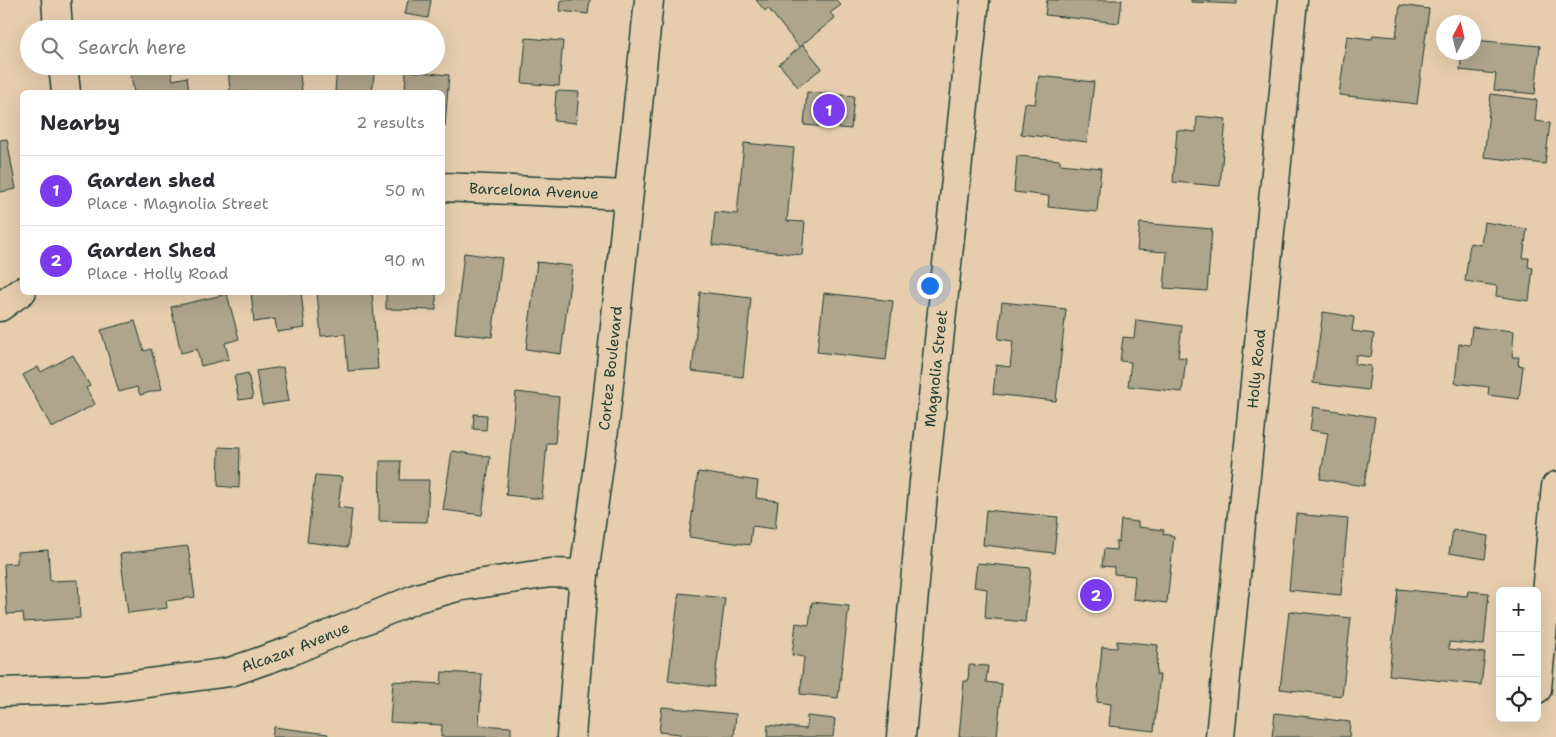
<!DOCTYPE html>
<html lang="en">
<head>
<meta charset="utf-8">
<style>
	body { margin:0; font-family:"Shantell Sans",sans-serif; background:#f7f7f7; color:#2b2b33 }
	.controls { position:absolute; right:15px; bottom:15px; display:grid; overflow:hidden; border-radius:8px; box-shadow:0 5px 20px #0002 }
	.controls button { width:45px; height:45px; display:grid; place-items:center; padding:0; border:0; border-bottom:1px solid #e1e1e2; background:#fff; color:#2b2b33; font:25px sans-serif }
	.compass { position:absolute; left:1436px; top:15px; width:45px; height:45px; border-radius:50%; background:#fff; box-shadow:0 5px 20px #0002; rotate:7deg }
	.you { position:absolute; left:929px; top:285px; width:18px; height:18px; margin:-12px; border:4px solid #fff; border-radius:50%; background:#1a73e8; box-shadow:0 0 0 8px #1a73e833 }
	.badge { display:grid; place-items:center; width:32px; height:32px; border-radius:50%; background:#7c3aed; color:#fff; font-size:16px; font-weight:700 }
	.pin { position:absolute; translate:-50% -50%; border:2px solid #fff; box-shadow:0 1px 5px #0006 }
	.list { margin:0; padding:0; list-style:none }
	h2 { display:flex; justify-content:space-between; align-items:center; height:65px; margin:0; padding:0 20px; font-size:21px }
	h2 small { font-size:16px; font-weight:400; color:#7c7c81 }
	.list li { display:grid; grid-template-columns:32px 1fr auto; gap:15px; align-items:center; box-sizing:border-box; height:70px; padding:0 20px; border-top:1px solid #e1e1e2 }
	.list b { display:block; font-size:19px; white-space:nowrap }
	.list p { margin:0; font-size:16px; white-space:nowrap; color:#7c7c81 }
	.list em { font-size:16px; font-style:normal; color:#7c7c81 }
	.icon { flex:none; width:28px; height:28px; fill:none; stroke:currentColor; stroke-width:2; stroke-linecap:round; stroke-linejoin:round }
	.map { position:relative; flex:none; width:1556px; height:737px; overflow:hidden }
	.search { position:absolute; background:#fff; box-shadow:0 5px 20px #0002; left:20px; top:20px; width:425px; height:55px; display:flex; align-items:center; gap:12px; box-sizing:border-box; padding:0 18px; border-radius:28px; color:#7c7c81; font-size:19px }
	.panel { position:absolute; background:#fff; box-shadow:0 5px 20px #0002; left:20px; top:90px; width:425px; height:205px; border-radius:8px }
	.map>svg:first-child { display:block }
</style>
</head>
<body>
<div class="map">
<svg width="1556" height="737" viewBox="0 0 1556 737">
	<rect width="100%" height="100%" fill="#e6cdae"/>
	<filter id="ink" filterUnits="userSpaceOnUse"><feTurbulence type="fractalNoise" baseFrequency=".02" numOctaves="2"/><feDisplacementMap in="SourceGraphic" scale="10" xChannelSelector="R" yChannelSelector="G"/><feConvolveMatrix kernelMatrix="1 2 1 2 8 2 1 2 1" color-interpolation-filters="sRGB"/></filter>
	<g filter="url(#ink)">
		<path fill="#afa48c" stroke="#1f3d34" d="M408,0H431L428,18L405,14Z
			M561,0H590L588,14L560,11Z
			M756,0H836L841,5L830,13L835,18L799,47L768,8L765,11Z
			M1047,0H1122L1119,23L1045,15Z
			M1191,0H1237V4L1191,2Z
			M1400,5L1429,9L1417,104L1339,95L1347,36L1372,39L1373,35L1396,37Z
			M526,38L563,41L559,86L522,83Z
			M1474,40L1540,46L1535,94L1494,90L1496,74L1460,70L1462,52H1474Z
			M803,45L822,68L798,87L779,64Z
			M129,66H170L173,80L187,77L189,92H134Z
			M238,66H299L302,92H230L228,67Z
			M337,66H375L372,92H335Z
			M406,71L449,75L445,126H442V92H405Z
			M1039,76L1094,82L1087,142L1021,134L1025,103L1035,104Z
			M556,91L579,92L576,123L554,121Z
			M807,92L854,96L851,129L804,125Z
			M1491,94L1537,100L1535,121L1550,123L1545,164L1484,157Z
			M1197,116L1226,119L1220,186L1173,182L1177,130L1196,132Z
			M7,139L16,189L0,192V140Z
			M744,143L794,148L787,221L805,222L802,255L712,245L715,212L737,214Z
			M1017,156L1060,160V164L1101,168L1097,212L1048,207L1049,196L1014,192Z
			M1484,222L1527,229L1523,258H1529L1528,267L1533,268L1529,301L1496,296L1497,286L1465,281L1470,243L1481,245Z
			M1140,223L1212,229L1207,291L1164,288L1167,252L1137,250Z
			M464,253L502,258L492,337L455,333Z
			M537,262L572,266L561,354L526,349Z
			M251,292H301L305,328L277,332L275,319L254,322Z
			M317,292H372L378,369L348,371L345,334L321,336Z
			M386,292H436V310L386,309Z
			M700,292L751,298L743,377L692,371Z
			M824,293L893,301L886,360L817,352Z
			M227,294L239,339L225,343L229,359L201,366L197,349L181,353L171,307Z
			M1002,302L1066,309L1056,401L993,394L996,365L1010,367L1013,341L998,339Z
			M1323,312L1354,317L1352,331L1374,334L1371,357L1356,355L1355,364L1371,366L1368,390L1313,383Z
			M1136,320L1182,326L1178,357L1186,358L1182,392L1128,386L1131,362L1120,361L1123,337L1134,338Z
			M135,321L144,351L151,349L162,389L140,395L137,387L119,392L101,330Z
			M1472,327L1514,331L1512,357H1519L1518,365L1523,366L1519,399L1488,395L1489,387L1455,383L1459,344L1470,345Z
			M73,355L90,386L86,388L95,404L52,428L23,375L38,367L41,372Z
			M283,367L289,401L262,405L256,371Z
			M248,373L253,398L239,400L234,376Z
			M516,392L559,397L555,443H547L542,499L506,495Z
			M1313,407L1375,417L1364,486L1320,479L1328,433L1310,430Z
			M474,414L487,415L486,430L473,429Z
			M219,447L240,448L239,488L218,486Z
			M452,451L490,457L482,515L443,510Z
			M380,461H401L400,480H429L427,522L379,521Z
			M698,472L758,481L756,498L778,501L775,529L752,526L750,545L689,537Z
			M315,475L342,477L338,507L352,509L348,547L307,542Z
			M986,510L1058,517L1054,553L983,545Z
			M1296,514L1348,519L1341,595L1289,590Z
			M1121,520L1138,522V527L1164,530L1163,534L1174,536L1167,603L1133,599L1135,576L1114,574V567L1102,566L1104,549L1116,550V541L1119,542Z
			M1453,530L1488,536L1485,559L1449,553Z
			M188,546L195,597L166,601L167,608L128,613L120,554Z
			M48,550L50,581L78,580L80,618L24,622L23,613L7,614L4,564L17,563V552Z
			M977,563L1031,568L1025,622L985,618L987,589L974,587Z
			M1090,587L1102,589L1101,602L1089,601Z
			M1398,589L1467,596L1468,591L1489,593L1484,645L1449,642V649L1485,653L1481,685L1389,675Z
			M679,593L725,598L714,687L668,681Z
			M812,602L849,606L838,698L800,694L804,657L792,655L796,623L809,625Z
			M1289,611L1351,618L1342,696L1280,689Z
			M1117,641L1158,645L1156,675H1160L1154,731L1109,726L1111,704L1097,702L1102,647L1117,648Z
			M969,665L988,666L986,682L1002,684L997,737H959L964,681H968Z
			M442,672L482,674L479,725L511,727V737H441L442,725L390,722L393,681L441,684Z
			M662,707L736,714L734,737H680V734L659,732Z
			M1275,713L1350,722L1349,737H1272Z
			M807,716L835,719L833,737H767L768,725L806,729Z
			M274,727L328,734L327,737H272Z"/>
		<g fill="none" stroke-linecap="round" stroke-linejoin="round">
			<g stroke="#1f3d34" stroke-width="31">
				<g id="minor">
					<path d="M56,0L58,29"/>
					<path d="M63,66L66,92"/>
					<path id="s1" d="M442,187L627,195"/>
					<path d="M0,307L22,291"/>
					<path d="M1537,689L1556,486"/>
					<path id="s2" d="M0,692L104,689L230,672L293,650L417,598L457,587L550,573L584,574"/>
					<path id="s3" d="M571,737L584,574L605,422L649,0"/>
					<path id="s4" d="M901,737L924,482L975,0"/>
					<path id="s5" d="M1220,737L1293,0"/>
				</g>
			</g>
			<use href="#minor" stroke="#e6cdae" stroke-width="28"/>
		</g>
	</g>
	<g text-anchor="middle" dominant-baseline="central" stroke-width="4.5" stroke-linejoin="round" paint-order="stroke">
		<g font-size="15" fill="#1f3d34" stroke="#e6cdae">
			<text stroke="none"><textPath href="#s1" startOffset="92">Barcelona Avenue</textPath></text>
			<text stroke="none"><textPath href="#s4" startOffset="370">Magnolia Street</textPath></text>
			<text stroke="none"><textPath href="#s5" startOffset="370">Holly Road</textPath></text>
			<text stroke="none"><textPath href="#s3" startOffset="371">Cortez Boulevard</textPath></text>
			<text stroke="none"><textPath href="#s2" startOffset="301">Alcazar Avenue</textPath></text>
		</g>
	</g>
</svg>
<div class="controls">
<button>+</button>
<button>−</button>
<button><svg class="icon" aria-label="locate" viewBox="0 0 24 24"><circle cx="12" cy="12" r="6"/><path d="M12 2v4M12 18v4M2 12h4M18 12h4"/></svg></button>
</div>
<svg class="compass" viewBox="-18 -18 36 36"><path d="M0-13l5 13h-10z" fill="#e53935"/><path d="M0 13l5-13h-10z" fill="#7c7c81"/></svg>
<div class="you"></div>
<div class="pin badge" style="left:829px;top:110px">1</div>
<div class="pin badge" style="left:1096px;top:595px">2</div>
<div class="search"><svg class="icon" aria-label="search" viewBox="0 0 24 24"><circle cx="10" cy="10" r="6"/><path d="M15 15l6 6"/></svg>Search here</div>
<section class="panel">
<h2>Nearby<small>2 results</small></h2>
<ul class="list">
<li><span class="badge">1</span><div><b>Garden shed</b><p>Place · Magnolia Street</p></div><em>50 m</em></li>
<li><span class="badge">2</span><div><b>Garden Shed</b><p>Place · Holly Road</p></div><em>90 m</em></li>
</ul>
</section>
</div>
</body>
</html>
